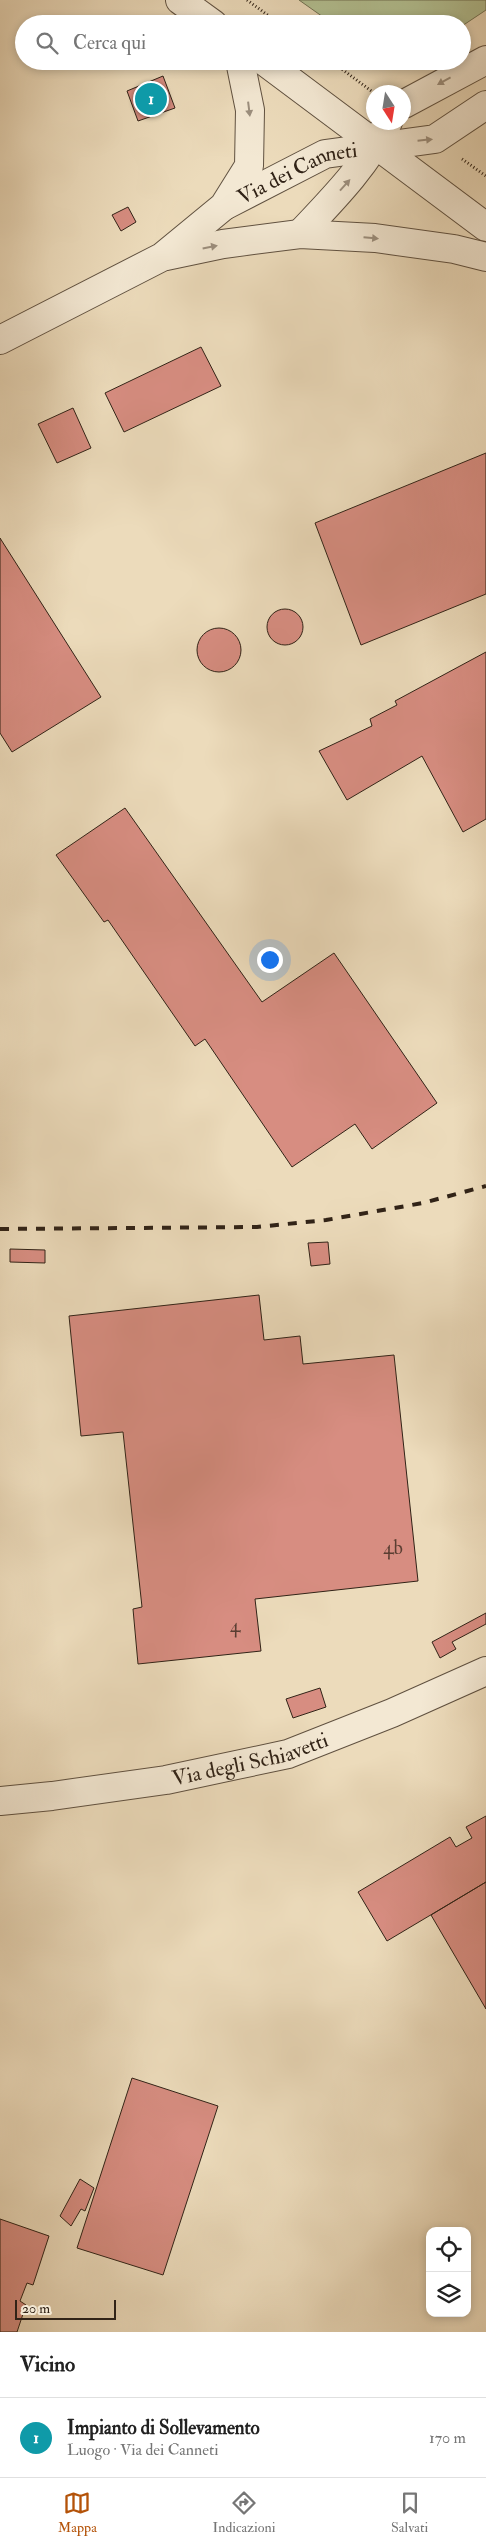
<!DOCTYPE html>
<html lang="it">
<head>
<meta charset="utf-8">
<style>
	body { margin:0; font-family:"IM FELL Double Pica",serif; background:#f2f2f2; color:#222 }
	.controls { position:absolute; right:15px; bottom:15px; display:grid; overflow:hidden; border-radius:10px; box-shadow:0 2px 8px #0003 }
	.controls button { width:45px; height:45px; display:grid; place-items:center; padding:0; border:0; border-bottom:1px solid #e0e0e0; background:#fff; color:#222; font:25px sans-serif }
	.compass { position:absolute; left:366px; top:85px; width:45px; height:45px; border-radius:50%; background:#fff; box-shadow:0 2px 8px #0003; rotate:168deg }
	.scale { position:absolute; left:15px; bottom:12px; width:101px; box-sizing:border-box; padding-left:5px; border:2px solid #312317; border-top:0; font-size:14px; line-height:18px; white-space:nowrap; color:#312317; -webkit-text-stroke:4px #f3e8d3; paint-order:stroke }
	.you { position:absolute; left:269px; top:959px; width:18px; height:18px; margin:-12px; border:4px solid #fff; border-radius:50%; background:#1a73e8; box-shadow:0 0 0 8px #1a73e833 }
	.badge { display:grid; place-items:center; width:32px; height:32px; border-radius:50%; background:#b45309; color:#fff; font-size:16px; font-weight:700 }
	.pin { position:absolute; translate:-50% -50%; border:2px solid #fff; box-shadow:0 1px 5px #0006 }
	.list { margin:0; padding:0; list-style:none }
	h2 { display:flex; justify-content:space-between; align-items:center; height:65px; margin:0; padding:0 20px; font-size:21px }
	h2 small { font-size:16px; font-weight:400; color:#767676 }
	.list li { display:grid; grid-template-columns:32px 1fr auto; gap:15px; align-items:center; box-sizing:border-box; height:80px; padding:0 20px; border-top:1px solid #e0e0e0 }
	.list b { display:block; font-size:19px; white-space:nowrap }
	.list p { margin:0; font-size:16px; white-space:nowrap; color:#767676 }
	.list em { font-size:16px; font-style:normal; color:#767676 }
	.icon { flex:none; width:28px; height:28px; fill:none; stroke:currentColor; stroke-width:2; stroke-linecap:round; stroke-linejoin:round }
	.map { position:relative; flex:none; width:486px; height:2332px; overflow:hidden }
	.search { position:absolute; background:#fff; box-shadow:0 2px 8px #0003; left:15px; right:15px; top:15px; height:55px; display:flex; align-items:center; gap:12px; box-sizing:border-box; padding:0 18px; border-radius:28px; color:#767676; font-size:19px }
	.sheet { height:145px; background:#fff }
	nav { display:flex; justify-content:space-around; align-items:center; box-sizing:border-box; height:70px; border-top:1px solid #e0e0e0; background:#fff; font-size:14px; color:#767676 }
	nav a { display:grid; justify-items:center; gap:2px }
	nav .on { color:#b45309 }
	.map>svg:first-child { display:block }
</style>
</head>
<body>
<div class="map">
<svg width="486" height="2332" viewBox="0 0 486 2332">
	<rect width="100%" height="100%" fill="#ecdbbb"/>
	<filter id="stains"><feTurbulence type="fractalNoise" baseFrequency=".004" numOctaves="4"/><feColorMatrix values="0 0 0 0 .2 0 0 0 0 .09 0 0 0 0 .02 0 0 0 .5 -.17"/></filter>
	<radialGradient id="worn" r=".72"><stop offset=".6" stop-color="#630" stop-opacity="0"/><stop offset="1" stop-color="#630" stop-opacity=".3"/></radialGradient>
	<path fill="#b3c193" stroke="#727255" d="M299,0H486V10L462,26V24H333Z"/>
	<path fill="#d78d81" stroke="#312317" d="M163,76L175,108L138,121L127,91Z
		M128,207L136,222L121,231L112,215Z
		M201,347L221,386L124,432L105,393Z
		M73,408L91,448L57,463L38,424Z
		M486,453V594L361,645L315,523Z
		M0,538L101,697L12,752L0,733Z
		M267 627a18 18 0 1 1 36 0a18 18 0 1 1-36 0Z
		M197 650a22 22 0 1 1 44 0a22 22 0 1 1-44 0Z
		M486,652V819L463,832L422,756L347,800L319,751L372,726L370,719L397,705L395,701Z
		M125,808L262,1002L334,953L437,1103L372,1149L355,1124L292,1167L205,1039L195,1046L108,920L104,922L56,855Z
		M328,1242L330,1264L311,1266L308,1243Z
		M10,1249L45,1250V1263L10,1262Z
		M259,1295L264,1340L300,1336L303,1364L394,1355L418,1581L255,1599L261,1651L138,1664L133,1609L142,1607L123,1432L81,1436L69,1316Z
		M486,1613V1624L452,1642L456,1649L440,1658L432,1642Z
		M320,1688L326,1707L293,1718L286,1699Z
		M486,1816V1882L387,1941L358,1892L450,1837L456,1847L472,1838L466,1827Z
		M486,1882V2009L431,1915Z
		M132,2078L218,2106L163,2275L77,2248Z
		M80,2179L94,2188L85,2211L81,2209L71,2226L60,2216Z
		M0,2219L49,2236L33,2285L27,2283L20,2301L26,2305L17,2332H0Z"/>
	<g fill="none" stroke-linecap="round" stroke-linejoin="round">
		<g stroke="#605140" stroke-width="30">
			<g id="minor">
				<path d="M180,0L213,24"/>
				<path d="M264,61L486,227"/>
				<path d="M404,104L486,60"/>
				<path id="s1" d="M226,205L325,154L435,139L486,105"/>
				<path d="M300,234C333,199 366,166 388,122"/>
				<path d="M166,256L223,244L300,234L375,238L454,249L486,257"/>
				<path d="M0,340L162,257L224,206L249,166L250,110L240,61"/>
				<path id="s2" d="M0,1801L52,1796L166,1780L288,1754L392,1713L486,1671"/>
			</g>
		</g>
		<path stroke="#312317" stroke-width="3" stroke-dasharray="1 2.5" stroke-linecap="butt" d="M247,0L280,24
			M331,61L374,93
			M462,159L486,176"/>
		<use href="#minor" stroke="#f3e8d3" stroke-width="28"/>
		<path stroke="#312317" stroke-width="4" stroke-dasharray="9 9" stroke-linecap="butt" d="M0,1229L257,1227L326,1220L423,1203L486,1186"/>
	</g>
	<defs><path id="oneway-solid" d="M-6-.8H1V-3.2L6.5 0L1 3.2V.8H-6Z" transform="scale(1.25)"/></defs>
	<g fill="#9c8f7e">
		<use href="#oneway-solid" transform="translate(444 81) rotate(151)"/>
		<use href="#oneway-solid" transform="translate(249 109) rotate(83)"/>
		<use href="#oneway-solid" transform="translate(425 140) rotate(-6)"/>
		<use href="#oneway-solid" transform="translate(345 185) rotate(-48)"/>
		<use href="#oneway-solid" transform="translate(371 238) rotate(5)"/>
		<use href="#oneway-solid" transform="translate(210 247) rotate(-11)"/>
	</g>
	<g text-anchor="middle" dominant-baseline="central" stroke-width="4" stroke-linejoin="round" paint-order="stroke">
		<g font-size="19" fill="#5a3e32">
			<text x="393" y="1548">4b</text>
			<text x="235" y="1626">4</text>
		</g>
		<g font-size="21" fill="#312317" stroke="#f3e8d3">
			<text stroke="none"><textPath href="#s1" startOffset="79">Via dei Canneti</textPath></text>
			<text stroke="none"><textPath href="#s2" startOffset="254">Via degli Schiavetti</textPath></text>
		</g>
	</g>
	<rect width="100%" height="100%" filter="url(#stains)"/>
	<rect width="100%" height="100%" fill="url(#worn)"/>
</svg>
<div class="controls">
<button><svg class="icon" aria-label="locate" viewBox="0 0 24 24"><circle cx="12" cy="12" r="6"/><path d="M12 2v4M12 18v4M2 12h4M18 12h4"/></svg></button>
<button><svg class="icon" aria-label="layers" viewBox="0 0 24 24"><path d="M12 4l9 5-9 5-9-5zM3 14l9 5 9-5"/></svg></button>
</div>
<svg class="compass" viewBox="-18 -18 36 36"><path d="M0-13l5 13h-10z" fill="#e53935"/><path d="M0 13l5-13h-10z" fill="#767676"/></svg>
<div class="scale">20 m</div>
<div class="you"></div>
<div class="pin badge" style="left:151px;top:99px;background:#0f9aa8">1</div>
<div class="search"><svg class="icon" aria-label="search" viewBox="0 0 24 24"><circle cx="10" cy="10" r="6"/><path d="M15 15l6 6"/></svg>Cerca qui</div>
</div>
<section class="sheet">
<h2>Vicino<small></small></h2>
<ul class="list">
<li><span class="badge" style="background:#0f9aa8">1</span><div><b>Impianto di Sollevamento</b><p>Luogo · Via dei Canneti</p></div><em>170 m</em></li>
</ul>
</section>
<nav>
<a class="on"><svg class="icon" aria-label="map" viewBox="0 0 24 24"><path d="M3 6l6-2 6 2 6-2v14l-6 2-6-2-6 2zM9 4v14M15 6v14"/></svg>Mappa</a>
<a><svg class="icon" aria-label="directions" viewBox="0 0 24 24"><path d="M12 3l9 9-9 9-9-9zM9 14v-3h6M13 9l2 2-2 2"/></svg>Indicazioni</a>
<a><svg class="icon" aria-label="saved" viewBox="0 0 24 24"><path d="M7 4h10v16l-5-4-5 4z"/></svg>Salvati</a>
</nav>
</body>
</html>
